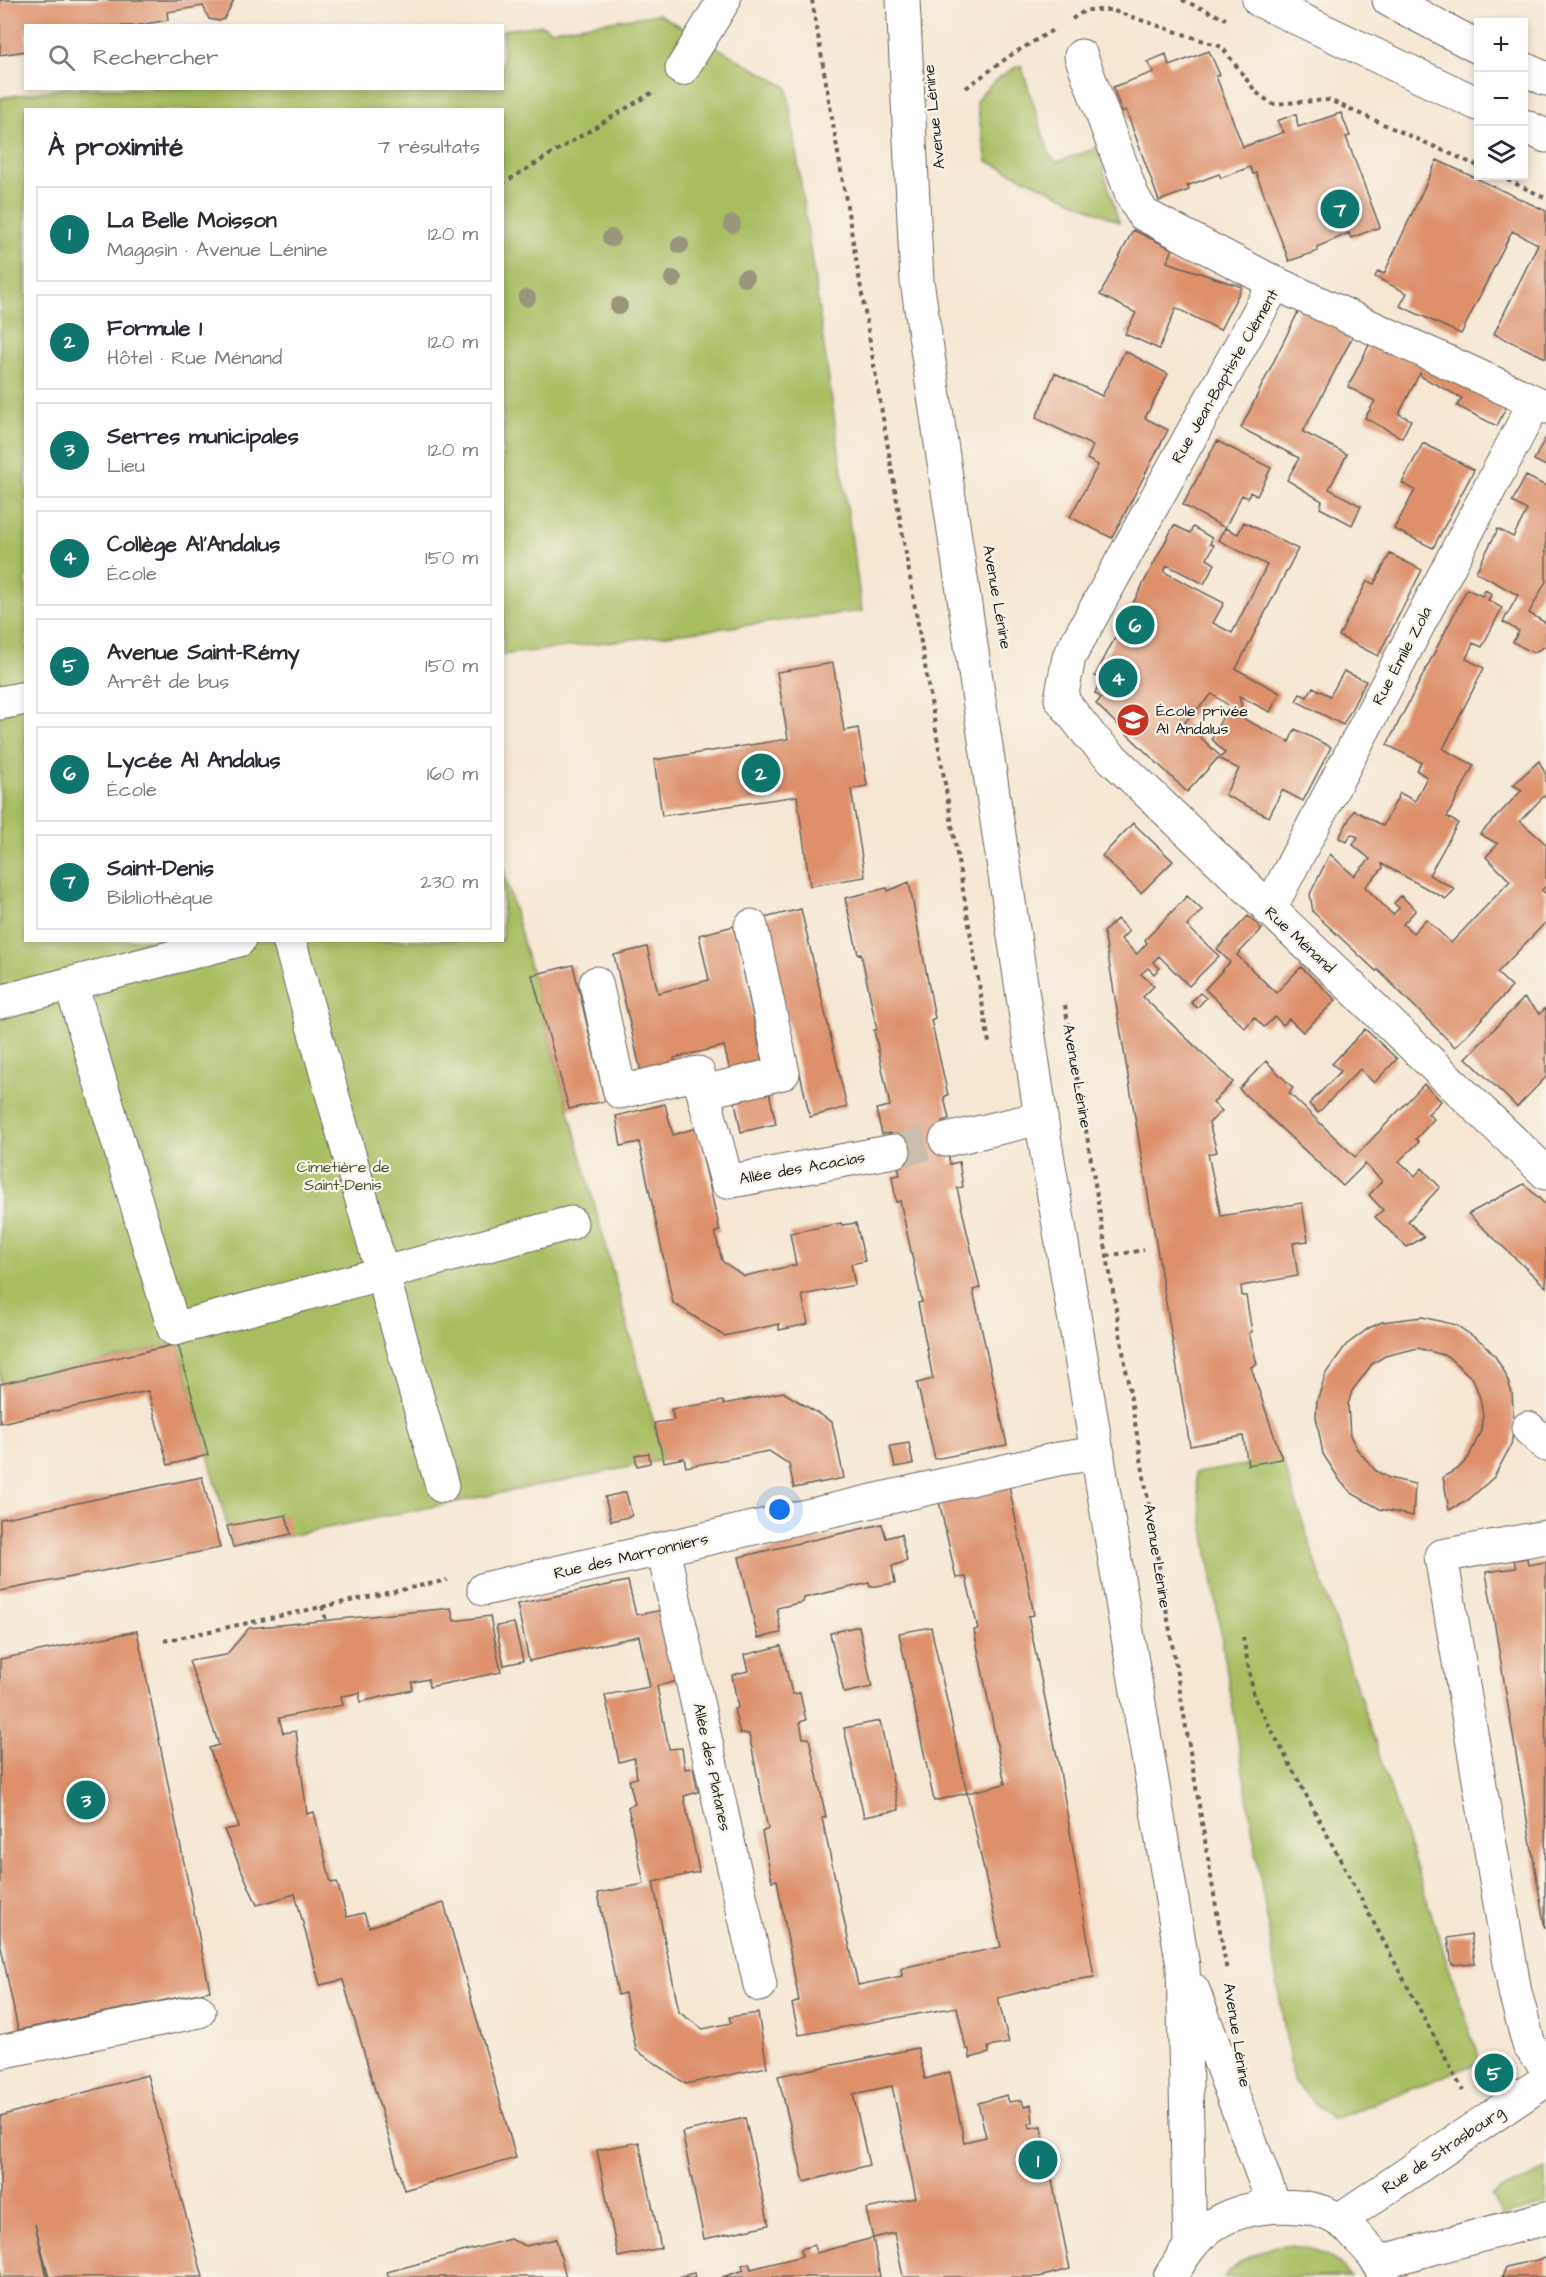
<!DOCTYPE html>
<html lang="fr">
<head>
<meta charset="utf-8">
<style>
	body { margin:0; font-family:"Architects Daughter",sans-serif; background:#f7f7f7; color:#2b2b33 }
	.controls { position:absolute; right:18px; top:18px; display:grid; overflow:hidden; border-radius:0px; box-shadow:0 3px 9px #0003 }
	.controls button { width:54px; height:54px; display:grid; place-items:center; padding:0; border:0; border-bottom:2px solid #e1e1e2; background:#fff; color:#2b2b33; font:30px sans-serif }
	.you { position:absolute; left:780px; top:1510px; width:21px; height:21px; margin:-15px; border:4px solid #fff; border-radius:50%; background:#1a73e8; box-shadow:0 0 0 9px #1a73e833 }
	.badge { display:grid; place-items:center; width:39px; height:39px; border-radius:50%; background:#0f766e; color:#fff; font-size:20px; font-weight:700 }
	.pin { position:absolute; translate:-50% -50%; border:3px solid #fff; box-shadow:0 2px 6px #0006 }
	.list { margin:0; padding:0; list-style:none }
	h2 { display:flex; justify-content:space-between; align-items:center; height:78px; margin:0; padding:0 24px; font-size:26px }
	h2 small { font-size:20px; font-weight:400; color:#7c7c81 }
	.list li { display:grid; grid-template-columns:39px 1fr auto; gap:18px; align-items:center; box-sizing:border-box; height:96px; margin:0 12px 12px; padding:0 12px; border:2px solid #e1e1e2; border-radius:0px }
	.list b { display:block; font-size:22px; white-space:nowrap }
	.list p { margin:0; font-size:20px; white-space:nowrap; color:#7c7c81 }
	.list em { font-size:20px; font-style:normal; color:#7c7c81 }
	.icon { flex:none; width:33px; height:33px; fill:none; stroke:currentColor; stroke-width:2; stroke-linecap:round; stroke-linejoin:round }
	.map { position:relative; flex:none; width:1546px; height:2277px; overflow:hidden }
	.search { position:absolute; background:#fff; box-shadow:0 3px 9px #0003; left:24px; top:24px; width:480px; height:66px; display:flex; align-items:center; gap:15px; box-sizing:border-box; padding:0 21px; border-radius:0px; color:#7c7c81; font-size:22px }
	.panel { position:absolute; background:#fff; box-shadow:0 3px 9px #0003; left:24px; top:108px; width:480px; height:834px; border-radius:0px }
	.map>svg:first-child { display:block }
</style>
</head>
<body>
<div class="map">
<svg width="1546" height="2277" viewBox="0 0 1546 2277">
	<rect width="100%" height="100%" fill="#f7f3e8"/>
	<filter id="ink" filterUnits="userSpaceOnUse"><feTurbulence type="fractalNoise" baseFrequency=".0167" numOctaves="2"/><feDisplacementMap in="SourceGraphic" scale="12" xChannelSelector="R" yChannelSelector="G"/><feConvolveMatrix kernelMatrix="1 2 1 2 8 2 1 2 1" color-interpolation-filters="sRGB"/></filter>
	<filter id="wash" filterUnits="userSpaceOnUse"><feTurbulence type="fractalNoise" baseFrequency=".008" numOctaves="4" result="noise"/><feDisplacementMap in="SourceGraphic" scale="24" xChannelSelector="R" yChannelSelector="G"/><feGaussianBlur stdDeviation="1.35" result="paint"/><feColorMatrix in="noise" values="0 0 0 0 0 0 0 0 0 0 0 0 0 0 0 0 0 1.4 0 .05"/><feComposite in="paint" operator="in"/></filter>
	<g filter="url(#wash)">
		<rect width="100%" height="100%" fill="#f6e7d4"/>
		<path fill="#a7bd61" stroke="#626c3e" stroke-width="1.5" d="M658,14L787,87L862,611L503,655L502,110H26V940H502L503,868L664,1460L233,1547L178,1344L0,1384V98L66,88H502L503,30L542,25L551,30Z
			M1021,65L1050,156L1057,162L1097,148L1119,222L987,161L976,101C989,85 1002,73 1021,65Z
			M1282,1459L1480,2062L1332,2120L1293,2081L1195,1473Z
			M1546,2170V2205L1502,2216L1491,2195Z
			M1275,2246C1309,2245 1329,2250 1351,2277H1224C1238,2260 1255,2253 1275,2246Z"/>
		<g id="blocks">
			<path fill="#dd906a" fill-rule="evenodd" d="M0,0H234L224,19L219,21L209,19L203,6L167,12L168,20L135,26H26V51L0,55Z
				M1209,51L1220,75L1216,76L1243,147L1284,132L1277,121L1296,114L1298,127L1341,113L1350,136L1346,137L1380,227L1351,238L1349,233L1317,247L1318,251L1289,261L1256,173L1253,174L1250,167L1221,178L1219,174L1187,186L1189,190L1159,201L1126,110L1122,112L1113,87L1154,72L1147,62L1166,54L1169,66Z
				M1437,160L1546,211V358L1494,334L1538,244L1512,231L1461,334L1400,306L1407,293L1375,277L1378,271L1384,274Z
				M1133,230L1173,249L1167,262L1242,287L1220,330L1176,308L1159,349L1125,334L1136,313L1100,295Z
				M1300,308L1354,334L1303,432L1347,454L1329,489L1361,506L1352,525L1320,508L1322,501L1287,480L1299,458L1241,428Z
				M1371,341L1507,405L1497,426L1457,406L1462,398L1422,377L1420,373L1399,414L1411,420L1402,438L1365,418L1375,401L1348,387Z
				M1125,351L1168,374L1145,418L1168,430L1112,538L1070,517L1098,465L1087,459L1093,446L1036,418L1055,373L1102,396Z
				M1546,437V466L1534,460Z
				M1217,441L1271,468L1257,496L1250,492L1248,498L1242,495L1225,528L1183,505Z
				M1423,443L1474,470L1433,548L1394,529L1415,490L1402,483Z
				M1526,476L1546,486V581L1529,613L1546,623V646L1533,653L1513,642L1519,631L1503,622L1518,595L1476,572L1498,529L1513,537L1527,510L1512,502Z
				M1244,522L1298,549L1236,669L1280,693L1270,712L1239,696L1244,719L1289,742L1295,729L1331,747L1303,801L1282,790L1269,817L1225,795L1239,769L1218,758L1187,792L1096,704L1101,698L1095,693L1101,679L1095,676L1174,525L1190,533L1193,527L1212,538L1210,544L1214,545L1207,559L1215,564L1204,584L1167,565L1164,572L1224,603L1213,623L1232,633L1267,565L1218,540L1225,528L1238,534ZM1212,694L1228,705L1212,739L1225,753L1221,757L1185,722Z
				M1390,554L1422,570L1378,656L1339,636L1367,581L1374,584Z
				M1467,589L1482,596L1485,590L1492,594L1488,600L1502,608L1482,647L1473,643L1466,659L1484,668L1443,749L1474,765L1447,817L1458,823L1429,875L1455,889L1446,899L1382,864L1383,868L1365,887L1393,915L1399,908L1394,903L1401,896L1416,910L1403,924L1413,933L1426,919L1451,943L1510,881L1486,857L1498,844L1480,834L1522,790L1513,785L1539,761L1546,775V794L1520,821L1546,844V886L1542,890L1546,894V922L1497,973L1512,987L1455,1047L1378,970L1376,971L1313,912L1310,894L1330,854L1354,876L1370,859L1353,845L1358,837L1351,834L1347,842L1339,838L1354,810L1383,826L1400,793L1415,801L1427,777L1417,771L1421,762L1387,745Z
				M833,663L844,731L858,728L867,786L851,789L865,877L810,886L797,796L662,816L654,760L788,739L777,672Z
				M1344,671L1366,681L1343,725L1296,701L1300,694L1307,697L1313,687L1330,696Z
				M1133,823L1173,861L1141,893L1102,856Z
				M909,882L935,1018L931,1020L948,1095L944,1097L949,1119L942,1121L950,1164L959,1162L963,1187L957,1188L980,1288L973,1290L1007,1445L935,1459L917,1383L933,1379L918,1303L922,1302L900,1201L896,1202L892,1176L900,1175L891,1133L882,1134L876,1109L890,1106L874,1030H877L861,953L858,954L845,898L887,888L888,891Z
				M1187,896L1202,910L1187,926L1219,956L1189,986L1159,956L1153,962L1160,968L1154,974L1148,968L1141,974L1154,986L1143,997L1233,1082L1213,1103L1222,1111L1209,1123L1217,1152L1208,1154L1221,1216L1302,1203L1308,1241L1293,1243L1298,1276L1241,1286L1242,1296H1246L1252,1332L1249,1333L1257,1364L1251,1367L1282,1459L1248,1465L1243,1436L1190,1446L1104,932L1117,919L1129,931L1121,939L1137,954L1147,943L1145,940Z
				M801,909L847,1107L810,1117L764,918Z
				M1248,916L1262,929L1237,955L1276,993L1301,967L1336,1000L1303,1032L1289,1019L1283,1025L1275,1017L1264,1027L1254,1017L1245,1028L1205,989L1230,962L1217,949Z
				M734,926L763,1063L730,1071L724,1046L674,1058L675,1067L642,1076L614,955L647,947L658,993L709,980L699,935Z
				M573,965L605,1101L569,1109L532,975Z
				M1200,993L1206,998L1197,1008L1191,1002Z
				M1524,998L1540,1014L1546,1007V1077L1517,1107L1466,1058Z
				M1365,1029L1397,1059L1374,1083L1360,1069L1318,1113L1309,1104L1341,1071L1332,1064Z
				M1266,1061L1293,1088L1289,1093L1355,1157L1424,1084L1441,1101L1428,1114L1434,1119L1416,1139L1419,1142L1399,1161L1415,1176L1422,1168L1440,1187L1408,1221L1424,1237L1407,1247L1375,1217L1383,1210L1369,1195L1382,1181L1365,1164L1343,1186L1239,1089Z
				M769,1092L776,1124L741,1132L735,1102Z
				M665,1104L673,1135L696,1128L720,1231L715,1232L722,1261L744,1276L796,1265L790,1233L841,1223L842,1225L856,1223L865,1261L851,1264L855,1285L802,1295L808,1324L779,1330V1324L724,1336L673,1303L639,1142L621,1146L616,1116Z
				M1524,1184L1546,1205V1287L1468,1214Z
				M1422,1317L1456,1325L1483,1343L1495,1356L1505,1373L1512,1393L1514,1426L1511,1445L1494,1477L1467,1501L1449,1510L1443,1477L1459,1468L1469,1457L1481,1430L1483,1415L1480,1398L1473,1379L1447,1356L1418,1348L1385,1356L1372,1364L1352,1391L1348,1404L1350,1435L1357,1449L1376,1471L1389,1478L1415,1484L1413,1516L1380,1509L1353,1494L1341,1482L1323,1454L1316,1417L1317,1401L1326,1373L1346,1345L1369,1328L1382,1322Z
				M178,1344L208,1455L168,1465L148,1391L0,1423V1384Z
				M783,1392L832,1422L844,1478L794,1488L789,1464L769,1451L686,1467L684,1458L664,1462L654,1423L674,1420L671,1409L723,1401L724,1404Z
				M909,1443L913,1464L895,1467L890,1446Z
				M649,1453L650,1463L637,1466L635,1455Z
				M202,1477L220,1548L0,1591V1519Z
				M1009,1485L1034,1615L1028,1616L1060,1771L1094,1977L1059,1982L998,1998L1009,2043L988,2047L989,2053L970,2058L969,2049H966L957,2007L799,2035L792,2004L799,2001L777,1880L772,1881L762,1832L768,1829L749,1734H740L734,1709L738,1708L732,1675L748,1671L744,1655L781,1646L792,1694L800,1693L806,1720L800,1722L803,1738H809L826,1817L822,1818L858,1985L902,1976L901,1968L1001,1947L967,1793L1005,1784L974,1630L978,1629L966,1577L956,1578L939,1501Z
				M626,1492L632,1516L611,1521L605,1497Z
				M286,1515L291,1534L233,1547L227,1526Z
				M882,1524L886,1538L901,1534L907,1561L892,1566L895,1583L870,1587L869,1583L804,1598L803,1602L777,1608L781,1633L758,1638L739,1557Z
				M1527,1558L1528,1565L1546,1562L1545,1929L1486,1572L1516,1568L1514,1560Z
				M628,1581L636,1615L668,1609L682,1680L657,1686L669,1749L682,1748L685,1769L693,1768L698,1792L684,1796L699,1872L653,1882L679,2012L703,2029L731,2023L729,2017L758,2013L767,2067L686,2084L636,2050L625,1993L618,1995L598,1893L644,1884L628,1807L635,1804L629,1780L637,1778L634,1758L619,1762L605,1695L650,1687L639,1636L529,1661L517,1604Z
				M451,1608L454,1621L490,1616L501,1672L429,1687L428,1679L419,1681L412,1682V1690L360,1702V1693L341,1696L343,1705L279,1718L283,1733L296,1731L307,1814L314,1812L331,1883L337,1882L347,1917L364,1913L369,1927L444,1903L516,2158L404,2190L343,1980L320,1985L295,1894L257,1905L224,1830L239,1827L209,1748L219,1745L189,1661L226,1655L249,1628Z
				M514,1623L523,1661L504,1665L496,1626Z
				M859,1626L872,1687L844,1693L830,1633Z
				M931,1627L967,1793L934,1801L899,1633Z
				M137,1631L210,1991L18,2030L0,1942V1659Z
				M880,1721L899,1810L864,1817L844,1728Z
				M1471,1934L1475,1963L1452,1965L1448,1938Z
				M918,2048L925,2079L950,2072L964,2142L986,2137L978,2103L1007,2095L1009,2102L1022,2100L1024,2107L1031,2104L1033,2122L1029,2123L1030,2128L1041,2126L1070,2269L1039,2277H903L894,2233L873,2238L866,2209L916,2198L892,2086L853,2094L869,2165L804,2182L778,2076Z
				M147,2075L203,2277H49L35,2224L47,2277H0V2116Z
				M745,2118L769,2225L704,2239L682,2132Z
				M639,2142L661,2248L618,2257L597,2150Z
				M873,2238L880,2277H722L744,2270L742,2265L749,2263L751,2269L802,2256L801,2249L814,2245L816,2253Z
				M510,2239L526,2246L556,2239L566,2277H389L387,2272Z
				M1546,2258V2277H1502L1506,2267Z
				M694,2273L695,2277H681V2276Z"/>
		</g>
	</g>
	<g filter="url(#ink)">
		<use href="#blocks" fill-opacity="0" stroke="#68635c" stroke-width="1.5"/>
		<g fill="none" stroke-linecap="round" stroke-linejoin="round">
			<path stroke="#cabeaf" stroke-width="33" stroke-dasharray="33 16" stroke-linecap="butt" d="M894,1151L946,1140"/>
			<g stroke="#68635c" stroke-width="35">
				<path id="minor" d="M1081,56L1132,195L1143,214L1275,283L1546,407
					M682,69L724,0
					M1275,283L1069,657L1061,699L1091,737L1113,759L1546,1173
					M0,703L26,698
					M1269,910L1535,402
					M289,940L442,1486
					M596,983L620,1092L698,1073L727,1182L894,1151
					M71,984L174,1329L571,1223
					M0,1002L239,940
					M703,1092L783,1073L751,926
					M946,1140L1041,1118
					M1528,1428L1546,1445
					M1546,1537L1441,1556L1515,1992L1529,2045L1546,2066
					M663,1549L760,1985
					M484,1589L1058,1459L1098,1453
					M0,2052L199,2011
					M1339,2220L1546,2080
					M1380,2262L1546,2218"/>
			</g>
			<g stroke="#68635c" stroke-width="35">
				<path id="major" d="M903,0L917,281L1041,1118L1183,1966L1190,2244
					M1259,0L1478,104
					M1389,0L1478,47
					M1524,69L1546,79
					M1524,126L1546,136
					M1193,1990L1274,2205
					M1170,2277C1182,2258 1192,2240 1210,2227C1243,2203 1305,2199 1339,2220C1346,2224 1353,2233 1359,2239C1371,2251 1380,2260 1384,2277"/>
			</g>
			<path stroke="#68635c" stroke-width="4" stroke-dasharray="4.5 4.5" stroke-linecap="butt" d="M812,0L989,1043
				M1182,0L1226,19
				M1072,19L1086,10H1111L1222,47L1256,92L1272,104L1329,100L1478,166
				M966,88L1011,55L1053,30
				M1499,176L1546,198
				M502,184L653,92
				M1065,1005L1227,1972
				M1107,1256L1144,1250
				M322,1606L326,1620
				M1243,1637L1254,1697L1463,2091
				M164,1641L447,1580"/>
			<use href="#minor" stroke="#fff" stroke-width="33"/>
			<use href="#major" stroke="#fff" stroke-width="33"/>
		</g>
		<g fill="#99967c">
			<circle cx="732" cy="224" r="9"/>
			<circle cx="611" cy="238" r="9"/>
			<circle cx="680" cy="245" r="9"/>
			<circle cx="745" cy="278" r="9"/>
			<circle cx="673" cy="279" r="9"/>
			<circle cx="527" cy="298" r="9"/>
			<circle cx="619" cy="306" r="9"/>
		</g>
	</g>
	<defs>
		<g id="school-disc" transform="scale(1.725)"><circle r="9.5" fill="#c8321e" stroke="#f7f3e8"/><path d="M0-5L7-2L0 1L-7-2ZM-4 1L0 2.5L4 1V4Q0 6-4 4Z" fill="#fff"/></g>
	</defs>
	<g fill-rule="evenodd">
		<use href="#school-disc" x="1133" y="720"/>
	</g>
	<g text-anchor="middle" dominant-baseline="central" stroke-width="4.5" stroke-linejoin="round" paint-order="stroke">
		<g font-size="16" fill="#1c1c1c" stroke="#f7f3e8">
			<text transform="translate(934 117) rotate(-96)">Avenue Lénine</text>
			<text transform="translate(1225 376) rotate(-60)">Rue Jean-Baptiste Clément</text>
			<text transform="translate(997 597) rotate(80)">Avenue Lénine</text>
			<text transform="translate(1402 656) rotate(-62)">Rue Émile Zola</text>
			<text transform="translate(1300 940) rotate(43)">Rue Ménand</text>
			<text transform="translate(1077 1076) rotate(80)">Avenue Lénine</text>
			<text transform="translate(802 1168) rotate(-10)">Allée des Acacias</text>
			<text transform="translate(631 1556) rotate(-13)">Rue des Marronniers</text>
			<text transform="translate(1157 1556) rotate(81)">Avenue Lénine</text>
			<text transform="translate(712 1767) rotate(78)">Allée des Platanes</text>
			<text transform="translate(1237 2035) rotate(81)">Avenue Lénine</text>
			<text transform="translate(1443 2150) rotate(-34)">Rue de Strasbourg</text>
		</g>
		<g font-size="16" fill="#1c1c1c" stroke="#f7f3e8" text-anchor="start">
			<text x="1156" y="711">École privée<tspan x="1156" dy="18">Al Andalus</tspan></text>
		</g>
		<g font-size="16" fill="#4d5434" stroke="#f7f3e8">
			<text x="343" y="1167">Cimetière de<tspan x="343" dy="18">Saint-Denis</tspan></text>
		</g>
	</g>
</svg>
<div class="controls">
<button>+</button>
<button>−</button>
<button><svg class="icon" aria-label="layers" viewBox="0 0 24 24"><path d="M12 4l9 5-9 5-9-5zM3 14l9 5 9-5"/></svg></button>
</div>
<div class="you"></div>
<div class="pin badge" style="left:1038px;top:2160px">1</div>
<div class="pin badge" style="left:761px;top:773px">2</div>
<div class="pin badge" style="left:86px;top:1800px">3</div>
<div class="pin badge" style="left:1118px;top:678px">4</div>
<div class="pin badge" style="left:1494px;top:2073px">5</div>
<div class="pin badge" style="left:1135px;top:625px">6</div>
<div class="pin badge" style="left:1340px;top:209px">7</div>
<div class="search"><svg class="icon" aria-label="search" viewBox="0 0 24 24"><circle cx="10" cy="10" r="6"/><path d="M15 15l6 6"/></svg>Rechercher</div>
<section class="panel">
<h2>À proximité<small>7 résultats</small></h2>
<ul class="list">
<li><span class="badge">1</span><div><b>La Belle Moisson</b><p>Magasin · Avenue Lénine</p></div><em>120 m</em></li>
<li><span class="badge">2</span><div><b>Formule 1</b><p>Hôtel · Rue Ménand</p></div><em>120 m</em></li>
<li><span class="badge">3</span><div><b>Serres municipales</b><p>Lieu</p></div><em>120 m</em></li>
<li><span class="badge">4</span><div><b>Collège Al'Andalus</b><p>École</p></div><em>150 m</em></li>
<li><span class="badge">5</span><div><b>Avenue Saint-Rémy</b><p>Arrêt de bus</p></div><em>150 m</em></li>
<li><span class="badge">6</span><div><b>Lycée Al Andalus</b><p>École</p></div><em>160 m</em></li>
<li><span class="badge">7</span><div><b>Saint-Denis</b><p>Bibliothèque</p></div><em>230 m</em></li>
</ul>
</section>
</div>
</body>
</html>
